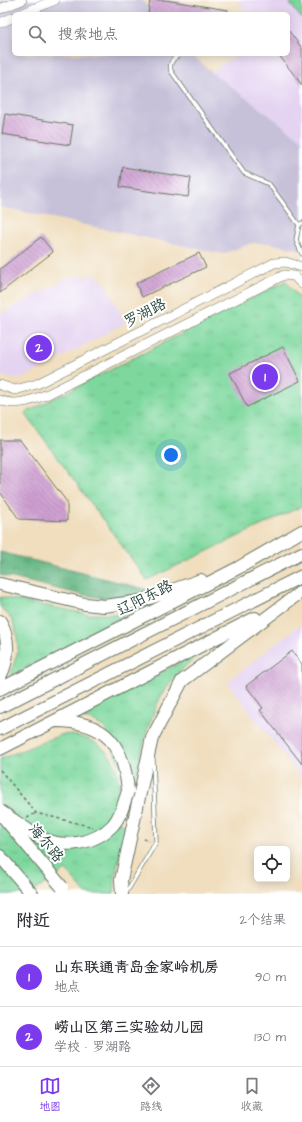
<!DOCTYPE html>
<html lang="zh">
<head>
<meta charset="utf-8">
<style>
	body { margin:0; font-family:"Architects Daughter","LXGW WenKai TC",sans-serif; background:#f7f7f7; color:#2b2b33 }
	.controls { position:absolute; right:12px; bottom:12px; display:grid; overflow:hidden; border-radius:6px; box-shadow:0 2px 10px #0003 }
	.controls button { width:36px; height:36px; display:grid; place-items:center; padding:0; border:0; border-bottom:1px solid #e1e1e2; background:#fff; color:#2b2b33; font:20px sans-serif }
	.you { position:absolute; left:171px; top:455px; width:14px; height:14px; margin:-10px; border:3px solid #fff; border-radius:50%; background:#1a73e8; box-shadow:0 0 0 6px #1a73e833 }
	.badge { display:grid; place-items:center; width:26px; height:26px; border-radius:50%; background:#7c3aed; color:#fff; font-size:13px; font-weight:700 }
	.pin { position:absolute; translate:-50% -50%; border:2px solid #fff; box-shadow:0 1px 4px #0006 }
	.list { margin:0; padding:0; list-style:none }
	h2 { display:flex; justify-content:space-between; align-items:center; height:52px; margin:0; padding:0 16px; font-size:17px }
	h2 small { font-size:13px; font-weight:400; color:#7c7c81 }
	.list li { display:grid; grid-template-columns:26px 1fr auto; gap:12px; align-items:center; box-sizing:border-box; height:60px; padding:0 16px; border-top:1px solid #e1e1e2 }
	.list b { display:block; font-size:15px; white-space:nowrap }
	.list p { margin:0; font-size:13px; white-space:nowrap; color:#7c7c81 }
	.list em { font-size:13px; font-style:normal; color:#7c7c81 }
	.icon { flex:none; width:22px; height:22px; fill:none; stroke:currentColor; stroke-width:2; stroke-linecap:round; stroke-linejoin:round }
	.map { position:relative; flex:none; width:302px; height:894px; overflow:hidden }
	.search { position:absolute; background:#fff; box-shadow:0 2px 10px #0003; left:12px; right:12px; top:12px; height:44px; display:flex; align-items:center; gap:10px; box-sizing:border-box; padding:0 14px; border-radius:6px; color:#7c7c81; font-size:15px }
	.sheet { height:172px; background:#fff }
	nav { display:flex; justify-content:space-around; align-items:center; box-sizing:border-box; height:56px; border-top:1px solid #e1e1e2; background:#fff; font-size:11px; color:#7c7c81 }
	nav a { display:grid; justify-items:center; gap:2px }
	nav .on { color:#7c3aed }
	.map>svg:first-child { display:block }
</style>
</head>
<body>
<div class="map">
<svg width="302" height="894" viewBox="0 0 302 894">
	<defs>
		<pattern id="grass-tufts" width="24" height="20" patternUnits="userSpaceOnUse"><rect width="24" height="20" fill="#7ed89e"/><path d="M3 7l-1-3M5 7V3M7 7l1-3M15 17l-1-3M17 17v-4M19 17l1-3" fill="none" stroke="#6cba89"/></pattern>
		<pattern id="forest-crowns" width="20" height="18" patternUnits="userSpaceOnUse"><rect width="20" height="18" fill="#66b885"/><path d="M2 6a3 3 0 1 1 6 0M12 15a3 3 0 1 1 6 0" fill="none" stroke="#53976e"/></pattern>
		<pattern id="building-back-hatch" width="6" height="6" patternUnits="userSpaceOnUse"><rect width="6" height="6" fill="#ce9fd2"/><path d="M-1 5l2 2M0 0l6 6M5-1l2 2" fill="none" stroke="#a783ab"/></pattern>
	</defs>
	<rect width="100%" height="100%" fill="#fff"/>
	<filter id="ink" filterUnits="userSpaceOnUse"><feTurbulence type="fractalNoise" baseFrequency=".025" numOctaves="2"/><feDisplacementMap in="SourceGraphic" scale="8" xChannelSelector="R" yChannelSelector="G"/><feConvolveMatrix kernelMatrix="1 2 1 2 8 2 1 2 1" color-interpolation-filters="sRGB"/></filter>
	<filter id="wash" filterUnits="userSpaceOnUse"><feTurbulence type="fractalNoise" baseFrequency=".012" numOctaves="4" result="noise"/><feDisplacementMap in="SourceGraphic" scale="16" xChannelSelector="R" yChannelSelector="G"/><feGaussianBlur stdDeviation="0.9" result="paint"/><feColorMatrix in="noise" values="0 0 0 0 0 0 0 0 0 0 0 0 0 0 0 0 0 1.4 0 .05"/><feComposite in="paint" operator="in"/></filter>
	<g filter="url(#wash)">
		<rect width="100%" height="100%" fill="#f0debe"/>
		<path fill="#e4d3f1" d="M237,0H300L302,2V212L200,79L239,54H288V14H248Z
			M96,275L105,283L125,323L25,377L17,379L4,377L0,374V314L70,277Z
			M300,625L302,628V779L227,682Z"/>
		<path fill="#c6c0d9" d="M0,0H142L153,14H14V54H192L211,72L302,140V250L269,243H252L223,254L0,207Z"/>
		<path fill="url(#grass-tufts)" stroke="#4e8a69" d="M295,0H302V19L290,4Z
			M286,281L302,302V506L147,580L25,413Z
			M0,597L88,614H127L10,677L18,650L17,635L12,619L0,607Z
			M203,651C193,660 182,668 174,678C149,704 140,760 131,795L105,728L89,719L73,717Z
			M63,734C94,736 118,752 119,784C119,789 119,795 118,800C117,806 113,812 111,817L126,826L115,876L114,894H86L66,870L30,894H0V759Z"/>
		<path fill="url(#forest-crowns)" stroke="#427a5c" d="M0,552L153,591L113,599L83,595L0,575Z"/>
		<g id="blocks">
			<path fill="url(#building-back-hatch)" d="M150,0H165L228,10L227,14H148Z
				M288,30L302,48V85L278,54H288Z
				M5,114L73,125L70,145L2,134Z
				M123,167L191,178L188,197L120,187Z
				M41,237L53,252L0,293V269Z
				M199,253L206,267L142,297L136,283Z
				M283,347L300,381L247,407L230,373Z
				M0,440H20L67,502V521L19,519L0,492Z
				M292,651L302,664V764L260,710L263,708L246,686Z"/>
		</g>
	</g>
	<g filter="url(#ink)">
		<use href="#blocks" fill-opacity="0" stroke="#687564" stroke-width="1"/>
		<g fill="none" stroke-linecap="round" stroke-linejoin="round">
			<g stroke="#687564" stroke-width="5">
				<path id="service" d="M180,55C172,58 169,63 171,71L244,173L269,184L299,225
					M302,223L299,225L296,240L302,254
					M126,893L156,842L153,759"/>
			</g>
			<g stroke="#687564" stroke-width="10">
				<path id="tertiary" d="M0,9L22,0
					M21,14L55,0
					M0,23L14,17
					M0,385L15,390L37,384L274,263L285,262L302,267
					M0,400C16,407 32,400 48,394L284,275L294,276L302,284"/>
			</g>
			<g stroke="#687564" stroke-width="14">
				<path id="primary" d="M0,584L85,604L104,606L141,601L201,580
					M0,621C10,638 9,660 0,677
					M0,689L238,568L302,531
					M56,721C105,721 124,744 128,791
					M0,749L255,618
					M0,856L32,894
					M122,894L121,880L152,738L182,681L302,591"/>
			</g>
			<g stroke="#687564" stroke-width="14">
				<path id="trunk" d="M0,707L302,553
					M0,729L302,576"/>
			</g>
			<path stroke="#687564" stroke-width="1.5" stroke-dasharray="3 3" stroke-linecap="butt" d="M0,770L36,813L93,827
				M27,818L36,813
				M144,839L150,841"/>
			<use href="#service" stroke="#fff" stroke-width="3.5"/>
			<use href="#tertiary" stroke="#fff" stroke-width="9"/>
			<use href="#primary" stroke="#fff" stroke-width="12"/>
			<use href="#trunk" stroke="#fff" stroke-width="12"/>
			<g stroke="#687564" stroke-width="14" stroke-linecap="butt">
				<path id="primary-bridge" d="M0,811C13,819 25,829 39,837C62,849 94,845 113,825C121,816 124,803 128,791
					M4,818L62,887"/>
			</g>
			<use href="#primary-bridge" stroke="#fff" stroke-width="12"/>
		</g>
	</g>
	<g text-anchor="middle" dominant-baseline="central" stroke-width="4" stroke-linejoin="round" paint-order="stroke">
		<g font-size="15" fill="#1f3d34" stroke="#fff">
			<text transform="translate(145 313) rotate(-27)">罗湖路</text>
			<text transform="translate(145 598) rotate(-27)">辽阳东路</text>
			<text transform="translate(46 843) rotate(50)">海尔路</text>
		</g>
	</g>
</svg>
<div class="controls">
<button><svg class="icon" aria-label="locate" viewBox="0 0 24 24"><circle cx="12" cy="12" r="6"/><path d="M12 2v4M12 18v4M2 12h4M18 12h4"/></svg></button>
</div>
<div class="you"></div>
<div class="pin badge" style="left:265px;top:377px">1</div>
<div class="pin badge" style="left:39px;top:348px">2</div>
<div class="search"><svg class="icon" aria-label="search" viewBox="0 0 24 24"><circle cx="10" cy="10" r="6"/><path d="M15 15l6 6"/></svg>搜索地点</div>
</div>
<section class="sheet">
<h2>附近<small>2个结果</small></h2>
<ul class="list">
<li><span class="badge">1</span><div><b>山东联通青岛金家岭机房</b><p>地点</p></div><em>90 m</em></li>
<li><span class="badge">2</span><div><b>崂山区第三实验幼儿园</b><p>学校 · 罗湖路</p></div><em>130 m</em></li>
</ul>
</section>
<nav>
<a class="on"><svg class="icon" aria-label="map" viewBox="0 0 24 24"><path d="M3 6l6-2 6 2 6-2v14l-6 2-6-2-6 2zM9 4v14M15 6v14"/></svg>地图</a>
<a><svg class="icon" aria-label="directions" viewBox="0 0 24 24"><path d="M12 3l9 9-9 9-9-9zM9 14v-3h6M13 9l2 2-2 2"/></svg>路线</a>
<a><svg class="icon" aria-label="saved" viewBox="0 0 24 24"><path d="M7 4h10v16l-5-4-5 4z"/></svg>收藏</a>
</nav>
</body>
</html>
